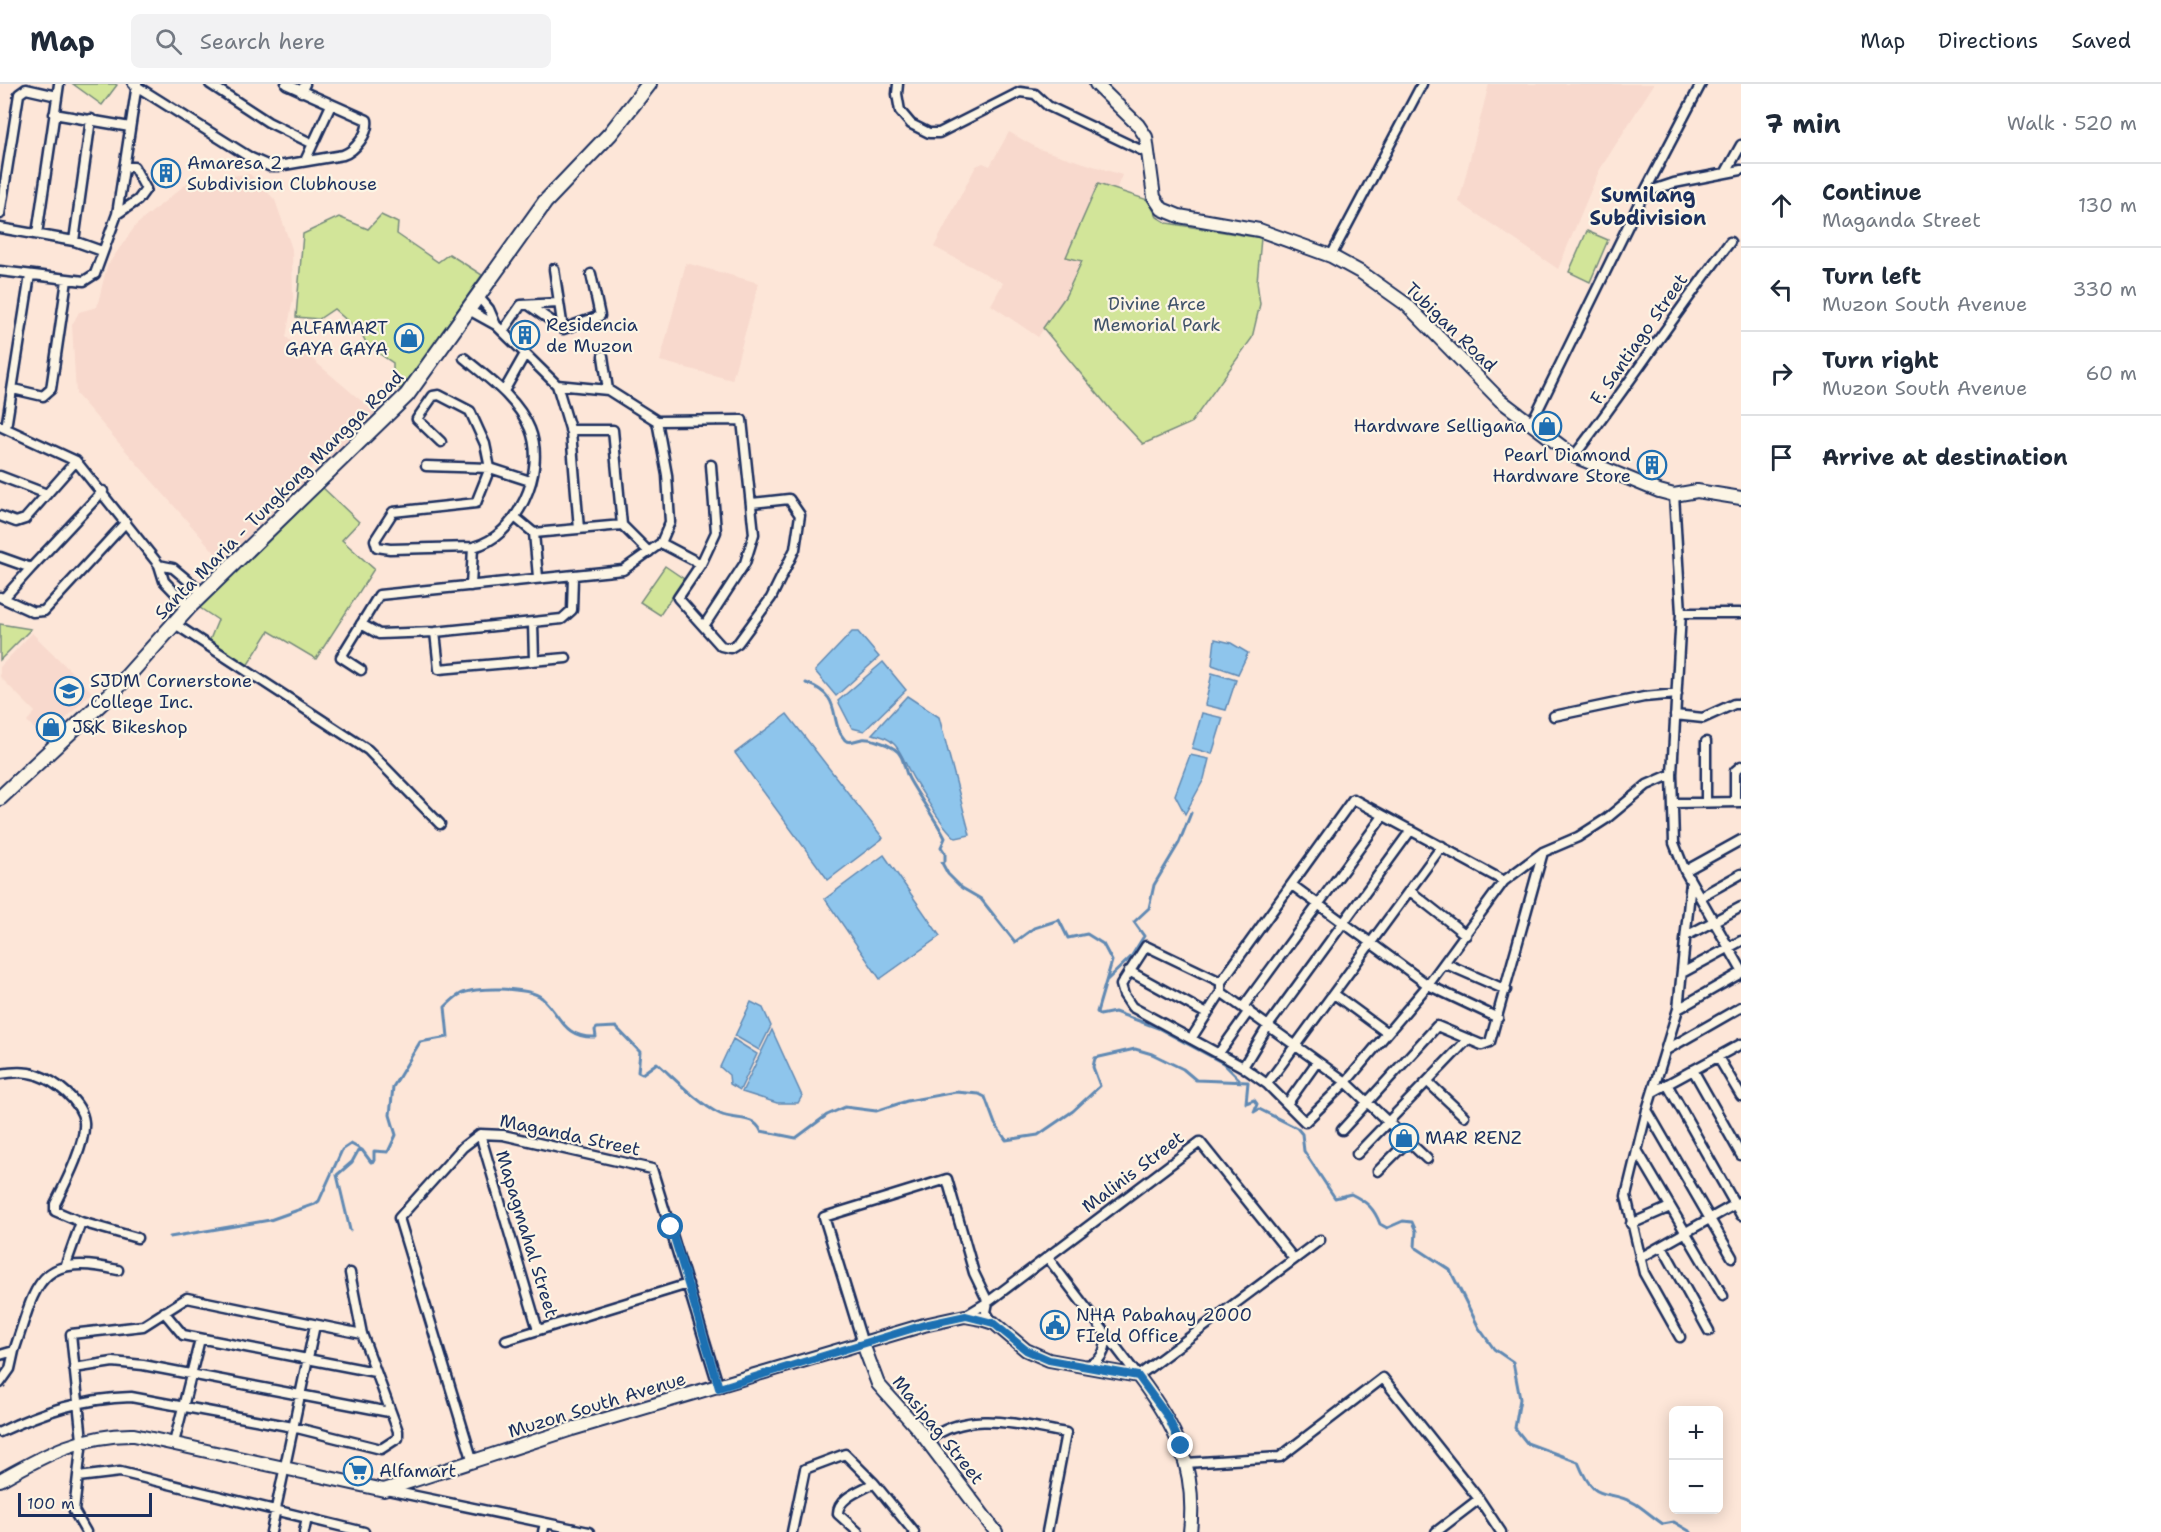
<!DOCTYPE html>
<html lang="en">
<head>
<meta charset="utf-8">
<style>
	body { margin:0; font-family:"Shantell Sans",sans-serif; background:#f2f2f3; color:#1f2937 }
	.controls { position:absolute; right:18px; bottom:18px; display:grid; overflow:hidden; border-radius:9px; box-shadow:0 3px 15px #0003 }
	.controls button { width:54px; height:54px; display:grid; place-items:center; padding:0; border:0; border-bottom:2px solid #e0e1e3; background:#fff; color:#1f2937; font:30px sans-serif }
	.scale { position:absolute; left:18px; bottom:15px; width:134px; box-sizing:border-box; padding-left:6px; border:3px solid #1b2f5e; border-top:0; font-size:16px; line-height:21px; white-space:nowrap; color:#1b2f5e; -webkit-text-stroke:4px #fcf5e5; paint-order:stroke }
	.stop { position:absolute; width:18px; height:18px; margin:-14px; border:4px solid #1f6fb2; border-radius:50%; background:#fff }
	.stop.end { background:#1f6fb2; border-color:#fff; box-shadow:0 2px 6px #0008 }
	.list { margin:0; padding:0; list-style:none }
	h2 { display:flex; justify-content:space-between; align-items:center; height:78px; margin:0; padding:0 24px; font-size:26px }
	h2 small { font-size:20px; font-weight:400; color:#747a83 }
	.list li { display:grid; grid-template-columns:39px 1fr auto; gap:18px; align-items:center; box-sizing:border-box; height:84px; padding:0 24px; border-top:2px solid #e0e1e3 }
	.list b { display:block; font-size:22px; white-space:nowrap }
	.list p { margin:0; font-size:20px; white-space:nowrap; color:#747a83 }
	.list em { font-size:20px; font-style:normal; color:#747a83 }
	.icon { flex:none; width:33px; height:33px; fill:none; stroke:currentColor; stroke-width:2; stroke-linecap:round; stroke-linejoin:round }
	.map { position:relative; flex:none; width:1741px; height:1448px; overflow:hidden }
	header { display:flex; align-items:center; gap:36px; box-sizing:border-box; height:84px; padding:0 30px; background:#fff; border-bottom:2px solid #e0e1e3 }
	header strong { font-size:28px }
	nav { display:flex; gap:33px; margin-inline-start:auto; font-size:21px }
	.search { width:420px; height:54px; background:#f2f2f3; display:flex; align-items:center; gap:15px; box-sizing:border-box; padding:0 21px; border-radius:9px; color:#747a83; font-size:22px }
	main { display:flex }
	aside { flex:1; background:#fff }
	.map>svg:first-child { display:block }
</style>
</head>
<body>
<header>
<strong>Map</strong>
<div class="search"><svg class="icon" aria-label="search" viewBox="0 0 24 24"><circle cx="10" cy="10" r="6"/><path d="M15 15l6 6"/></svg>Search here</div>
<nav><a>Map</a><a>Directions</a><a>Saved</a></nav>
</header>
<main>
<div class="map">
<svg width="1741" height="1448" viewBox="0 0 1741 1448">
	<rect width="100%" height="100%" fill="#fde6d8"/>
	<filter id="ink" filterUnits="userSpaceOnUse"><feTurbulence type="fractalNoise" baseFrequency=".0167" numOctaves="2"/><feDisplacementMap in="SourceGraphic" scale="12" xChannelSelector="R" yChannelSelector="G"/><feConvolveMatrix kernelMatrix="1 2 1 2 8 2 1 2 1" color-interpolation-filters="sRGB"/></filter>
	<g filter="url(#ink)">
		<path fill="#f8d9cd" d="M1489,0H1654L1599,87L1558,185L1459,118Z
			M1009,48L1039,65L1122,91L1116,106L1098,100L1066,172L1082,176L1065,213L1038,253L991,221L1003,199L934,163L976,82L983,79L990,82Z
			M250,90L275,116L292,165L293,215L286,253L378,331L327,377L319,376L310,386V394L224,479L76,310L72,241L79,228L97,223L107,182L136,141L191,96Z
			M686,179L759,199L732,296L660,277Z
			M32,549L92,608L45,656L27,637L35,628L0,593V583Z"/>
		<path fill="#d2e599" stroke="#768a7c" stroke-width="1.5" d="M73,0H115L117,1L102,21Z
			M1098,100L1148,116L1157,133L1167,139L1261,154L1257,198L1260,220L1252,254L1191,339L1143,360L1110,325L1043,244L1065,213L1082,177L1066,173Z
			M381,131L398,139L397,150L438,178L449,170L482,191L402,306L393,300V279L368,262L361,249L334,225L319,235L296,233L303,150L339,133L368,145Z
			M1587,147L1608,156L1590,198L1569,188Z
			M320,401L359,438L342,456L374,485L316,575L269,547L247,582L209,558L218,536L197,522Z
			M665,482L684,495L660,531L640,518Z
			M0,540L31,545L0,576Z"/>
		<path fill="#8ec5ec" stroke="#6089b3" stroke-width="1.5" d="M852,548H858L879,573L836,612L815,587Z
			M1215,555L1231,559L1248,569L1238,590L1212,581Z
			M883,578L906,606L864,647L852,644L838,617Z
			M1212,589L1236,596L1226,626L1205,621Z
			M907,612L939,633L970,751L956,754C942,743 924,711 913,694C901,674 901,654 872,650Z
			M1202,629L1223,634L1212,670L1192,664Z
			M787,630L883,754L828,796L735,669Z
			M1190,671L1209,675L1204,695L1185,730L1175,711Z
			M884,771L940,852L880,895L825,815Z
			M751,918L763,924L771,942L759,966L735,952Z
			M772,946L802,1012L798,1019H777L742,1008Z
			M733,955L757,970L740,1006L730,1000L729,991L720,983Z"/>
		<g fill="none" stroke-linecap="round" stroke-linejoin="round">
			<path stroke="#6089b3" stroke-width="3" d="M806,599C845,613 827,635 845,656C849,660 856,656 862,655C870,654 885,659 893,664C905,671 903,684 909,695C920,715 935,734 945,754L941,763L945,769V777L942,779L948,790L962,804L981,815L1015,858L1034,844L1059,836L1068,854L1087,850L1103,860L1112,877L1097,928L1100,931L1115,928L1158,944L1223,979L1239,995
				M1107,896L1131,873L1144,852L1134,838L1149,824L1154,801L1179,759L1191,729
				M350,1146L337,1091L352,1078L358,1067L362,1066L371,1078L374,1077V1067L388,1068L396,1051L390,1031L393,1003L420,958L448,953L445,923C449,919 454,914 459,911C473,902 529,903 542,914C561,931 563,955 596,953L595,946L597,944L616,943L640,968L638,988L642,990L657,979C675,995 699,1020 720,1030C735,1037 753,1030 761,1047L796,1054L827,1031L845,1023L876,1027L907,1017L956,1008L979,1010L985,1013L995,1040L1006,1056L1038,1051L1073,1027L1100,1002L1093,983L1095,974L1135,965L1152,970L1183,985L1196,996L1248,998L1246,1019L1254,1016L1257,1020L1254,1028L1259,1025L1297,1044L1302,1050L1304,1067L1335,1114L1351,1110C1367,1118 1374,1124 1380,1140L1387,1144L1403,1137L1412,1138L1416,1147L1415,1163L1450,1186L1479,1244L1494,1265L1513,1278L1520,1315L1515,1344L1527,1359L1578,1378C1596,1423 1605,1402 1636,1420C1645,1426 1654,1434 1663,1440L1674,1438L1691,1448
				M170,1153L270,1136L315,1120L319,1117L342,1066L351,1060L362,1066"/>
			<g stroke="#1b2f5e" stroke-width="13">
				<path id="street" d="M133,0L251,74L269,82H278L343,71C355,67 369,49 367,36L286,0
					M210,0L268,38L311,59
					M898,0L897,10L900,27L911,40L929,49H939L1020,8L1035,10L1048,22L1149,70
					M301,8L305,0
					M54,30L130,43
					M305,77L331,21
					M1726,88L1741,61
					M1644,109L1674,99L1741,86
					M0,130L19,10L26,5L57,12
					M117,130L138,116L146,105L134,83H124
					M0,144L74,157L102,167
					M37,150L59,0
					M74,157L91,35
					M1331,172L1422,0
					M554,185L563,245
					M0,187L84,197L95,190L117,130L137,0
					M477,211L489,225L496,241
					M530,222L563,245L600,232L591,190
					M467,225L496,241L557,301L608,306L657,337L742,336L754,450L745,479L704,542
					M503,247L521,221L558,219
					M603,272L608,306
					M557,301L571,348L579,445
					M13,305L43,312L51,305L67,196
					M504,307L525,270
					M1531,340L1644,109L1701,0
					M0,342L76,377L159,481L164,497L189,523
					M6,344L30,191
					M570,346H613L622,441
					M441,358L417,335L433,312L439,311L470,327L485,360L490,384L476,419L393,428L375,456L377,463L390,465L473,463C517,453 547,387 530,345C518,315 488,294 464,274
					M1574,372C1628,302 1676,228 1730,158
					M711,381L716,448L701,480L678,514L721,562L730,564L738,559L771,514L795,465L800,431L789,415L752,419
					M426,382L490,384L530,397
					M0,392L47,410
					M1674,411L1681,529L1672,690L1674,759L1685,787L1741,885
					M0,432L16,438L25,435L76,377
					M516,434L534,449
					M661,459L701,480
					M0,473L31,484L103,407
					M159,481L173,484L203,509
					M538,493L534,449L622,441L649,468
					M471,502L473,463
					M0,513L33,528L44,527L126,438
					M4,514L31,484
					M1681,529H1740
					M533,539L534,576
					M175,540L368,666L440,740
					M361,540L379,550L435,548L562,535L572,526L573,492
					M435,548L439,585L566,574
					M361,586L341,573L379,511L623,486L661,459L670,438L667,391L657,337
					M1675,631L1703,634L1734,620H1741
					M1554,632L1644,613L1677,610
					M1706,658V717
					M1735,718V687L1741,682
					M1673,719L1741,718
					M1685,787L1741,756
					M1292,801L1428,901L1498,934
					M1410,807L1466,851
					M1700,813L1741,790
					M1686,852L1741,823
					M1444,879L1506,906
					M1129,887L1207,930
					M1682,889L1741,857
					M1221,898L1146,862L1121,901L1124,911L1132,923L1243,983L1267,1000L1305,1038L1346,998L1428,901L1504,797L1543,768L1578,753L1606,735L1647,701L1672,690
					M1221,908L1346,998L1427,1075
					M1334,910L1387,949
					M1243,923L1383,732
					M1678,925L1741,889
					M1191,955L1221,908V898L1353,715L1504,797
					M1666,966L1741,923
					M1219,969L1249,927
					M1718,973L1741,1012
					M1243,983L1268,942L1411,746
					M1693,986L1741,1071
					M0,990C11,988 26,987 37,991C55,997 82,1017 84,1038C86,1060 65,1100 55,1120V1127L81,1138L65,1183
					M1428,998L1464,1032
					M1267,1000L1442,762
					M1667,1000L1741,1131
					M1653,1008L1741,960
					M1287,1020L1317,978
					M1647,1026L1732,1173
					M1342,1046L1437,942L1482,961L1490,958L1543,768
					M480,1050L538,1246
					M1637,1066L1723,1212
					M1357,1070L1468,955
					M1378,1087L1408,1057
					M81,1138L137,1154
					M1631,1140L1670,1123
					M1662,1162L1709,1247
					M1048,1174L1138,1292L1320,1156
					M1640,1174L1741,1117
					M164,1228L183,1251L375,1288
					M965,1232L988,1218L1200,1058L1294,1175
					M1680,1253L1644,1189L1626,1112L1647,1026L1678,925L1691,798
					M506,1256L688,1200
					M863,1260L824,1133L947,1095L974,1189L988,1218L986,1228L992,1238
					M0,1271L14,1267C36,1203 36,1167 118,1186
					M1087,1281C1101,1279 1106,1266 1106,1253
					M74,1284L113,1278L143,1281L389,1328
					M0,1299L10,1285L14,1267
					M0,1348C42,1328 84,1314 131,1313L293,1343L381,1365L398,1354V1347L362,1250L350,1189
					M927,1357C969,1324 1018,1341 1066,1349L1047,1448
					M174,1359L200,1255
					M473,1378L399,1134L463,1063L480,1050L503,1051L652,1085L719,1304
					M1186,1379L1280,1373L1383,1294L1479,1415L1501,1448
					M78,1393L120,1388L364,1448
					M387,1406L589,1448
					M86,1448L74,1427L82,1356L71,1250L143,1242L187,1214L362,1250
					M271,1448L315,1241
					M304,1448L307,1434
					M543,1448L545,1439
					M792,1448L805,1385L845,1370L874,1399L914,1448
					M858,1448L838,1430C837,1414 862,1406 874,1399
					M1436,1448L1479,1415"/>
			</g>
			<g stroke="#1b2f5e" stroke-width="16">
				<path id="secondary" d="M1096,0L1138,41L1146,53L1154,113L1162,125L1179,132L1259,146L1331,172L1362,189L1407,221L1500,316L1574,372L1659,407L1674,411L1697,407L1741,414
					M863,1260L878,1300L918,1345L996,1448
					M0,1396C45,1371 82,1350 134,1351L384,1406L572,1345L924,1241L965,1232L981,1235L994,1239L1026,1266L1049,1276L1138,1292C1176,1342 1197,1384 1190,1448"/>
			</g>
			<g stroke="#1b2f5e" stroke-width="18">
				<path id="primary" d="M0,714L114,607L189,523L407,311L545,118L610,50L649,0"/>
			</g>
			<use href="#street" stroke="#fcf5e5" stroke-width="8"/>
			<use href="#secondary" stroke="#fcf5e5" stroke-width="12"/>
			<use href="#primary" stroke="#fcf5e5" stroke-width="14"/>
		</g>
	</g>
	<g fill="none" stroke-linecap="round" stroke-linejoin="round" filter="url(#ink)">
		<path stroke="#1f6fb2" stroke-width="8" d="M671,1143L719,1304L924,1241L966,1232L993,1239L1026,1266L1049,1276L1138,1292L1168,1333L1181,1362"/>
	</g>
	<defs>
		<g id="building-ring" transform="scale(1.5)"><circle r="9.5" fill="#fcf5e5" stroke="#1f6fb2" stroke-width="1.5"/><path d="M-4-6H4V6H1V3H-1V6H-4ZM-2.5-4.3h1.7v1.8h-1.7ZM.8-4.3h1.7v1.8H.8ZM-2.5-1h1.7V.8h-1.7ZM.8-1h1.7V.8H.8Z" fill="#1f6fb2"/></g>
		<g id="shop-ring" transform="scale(1.5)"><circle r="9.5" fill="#fcf5e5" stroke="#1f6fb2" stroke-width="1.5"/><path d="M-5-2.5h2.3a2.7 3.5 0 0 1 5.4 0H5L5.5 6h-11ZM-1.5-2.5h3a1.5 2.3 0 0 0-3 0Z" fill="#1f6fb2"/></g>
		<g id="school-ring" transform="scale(1.5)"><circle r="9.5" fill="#fcf5e5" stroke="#1f6fb2" stroke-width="1.5"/><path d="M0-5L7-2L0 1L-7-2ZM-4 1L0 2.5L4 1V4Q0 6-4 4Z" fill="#1f6fb2"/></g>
		<g id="civic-ring" transform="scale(1.5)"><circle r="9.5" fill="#fcf5e5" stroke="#1f6fb2" stroke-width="1.5"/><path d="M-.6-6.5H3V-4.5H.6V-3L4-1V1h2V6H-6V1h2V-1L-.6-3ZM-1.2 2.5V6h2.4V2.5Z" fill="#1f6fb2"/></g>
		<g id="supermarket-ring" transform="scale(1.5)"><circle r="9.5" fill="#fcf5e5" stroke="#1f6fb2" stroke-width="1.5"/><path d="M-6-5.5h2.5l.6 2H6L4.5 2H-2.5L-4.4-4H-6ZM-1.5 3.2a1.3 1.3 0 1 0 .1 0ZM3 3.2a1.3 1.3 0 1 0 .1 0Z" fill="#1f6fb2"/></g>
	</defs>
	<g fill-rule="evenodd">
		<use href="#building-ring" x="166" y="89"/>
		<use href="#building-ring" x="525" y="251"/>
		<use href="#shop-ring" x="409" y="254"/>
		<use href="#shop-ring" x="1547" y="342"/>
		<use href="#building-ring" x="1652" y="381"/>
		<use href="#school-ring" x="69" y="607"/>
		<use href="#shop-ring" x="51" y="643"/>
		<use href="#shop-ring" x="1404" y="1054"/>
		<use href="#civic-ring" x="1055" y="1241"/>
		<use href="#supermarket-ring" x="358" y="1387"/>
	</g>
	<g text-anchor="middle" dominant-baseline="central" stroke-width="4.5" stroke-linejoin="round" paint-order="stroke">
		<g font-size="18" fill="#1b2f5e" stroke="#fcf5e5" text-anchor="start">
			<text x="187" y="79">Amaresa 2<tspan x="187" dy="21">Subdivision Clubhouse</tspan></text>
			<text x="546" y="241">Residencia<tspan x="546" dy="21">de Muzon</tspan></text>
			<text x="388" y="244" text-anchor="end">ALFAMART<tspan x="388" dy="21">GAYA GAYA</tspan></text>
			<text x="1526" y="342" text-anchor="end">Hardware Selligana</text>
			<text x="1631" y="371" text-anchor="end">Pearl Diamond<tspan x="1631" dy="21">Hardware Store</tspan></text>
			<text x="90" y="597">SJDM Cornerstone<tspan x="90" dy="21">College Inc.</tspan></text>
			<text x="72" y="643">J&amp;K Bikeshop</text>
			<text x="1425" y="1054">MAR RENZ</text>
			<text x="1076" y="1231">NHA Pabahay 2000<tspan x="1076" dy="21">FIeld Office</tspan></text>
			<text x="379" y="1387">Alfamart</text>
		</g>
		<g font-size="18" fill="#40536a" stroke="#fcf5e5">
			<text x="1157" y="220">Divine Arce<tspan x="1157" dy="21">Memorial Park</tspan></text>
		</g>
		<g font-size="18" fill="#1b2f5e" stroke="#fcf5e5">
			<text transform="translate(1451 243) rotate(44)">Tubigan Road</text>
			<text transform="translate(1639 255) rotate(-55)">F. Santiago Street</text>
			<text transform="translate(279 411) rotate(-45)">Santa Maria - Tungkong Mangga Road</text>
			<text transform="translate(570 1051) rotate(12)">Maganda Street</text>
			<text transform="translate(1133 1088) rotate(-37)">Malinis Street</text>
			<text transform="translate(527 1150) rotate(73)">Mapagmahal Street</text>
			<text transform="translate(597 1321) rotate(-17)">Muzon South Avenue</text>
			<text transform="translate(938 1346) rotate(51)">Masipag Street</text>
		</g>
		<g font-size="20" font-weight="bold" fill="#1b2f5e" stroke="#fcf5e5">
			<text x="1648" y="111">Sumilang<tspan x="1648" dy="23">Subdivision</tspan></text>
		</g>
	</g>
</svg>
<div class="controls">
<button>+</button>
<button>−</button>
</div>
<div class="scale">100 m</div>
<div class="stop" style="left:671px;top:1143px"></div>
<div class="stop end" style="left:1181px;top:1362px"></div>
</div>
<aside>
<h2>7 min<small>Walk · 520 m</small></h2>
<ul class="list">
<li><svg class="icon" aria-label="ahead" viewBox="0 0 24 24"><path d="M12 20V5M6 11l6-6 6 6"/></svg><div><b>Continue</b><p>Maganda Street</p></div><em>130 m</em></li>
<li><svg class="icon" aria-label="left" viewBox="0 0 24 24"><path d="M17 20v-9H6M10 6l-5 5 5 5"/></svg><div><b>Turn left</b><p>Muzon South Avenue</p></div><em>330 m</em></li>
<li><svg class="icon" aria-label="right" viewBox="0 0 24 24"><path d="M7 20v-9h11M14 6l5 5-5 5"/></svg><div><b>Turn right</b><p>Muzon South Avenue</p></div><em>60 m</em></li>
<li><svg class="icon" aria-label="arrive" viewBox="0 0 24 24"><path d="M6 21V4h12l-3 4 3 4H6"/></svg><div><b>Arrive at destination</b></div></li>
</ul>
</aside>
</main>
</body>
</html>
